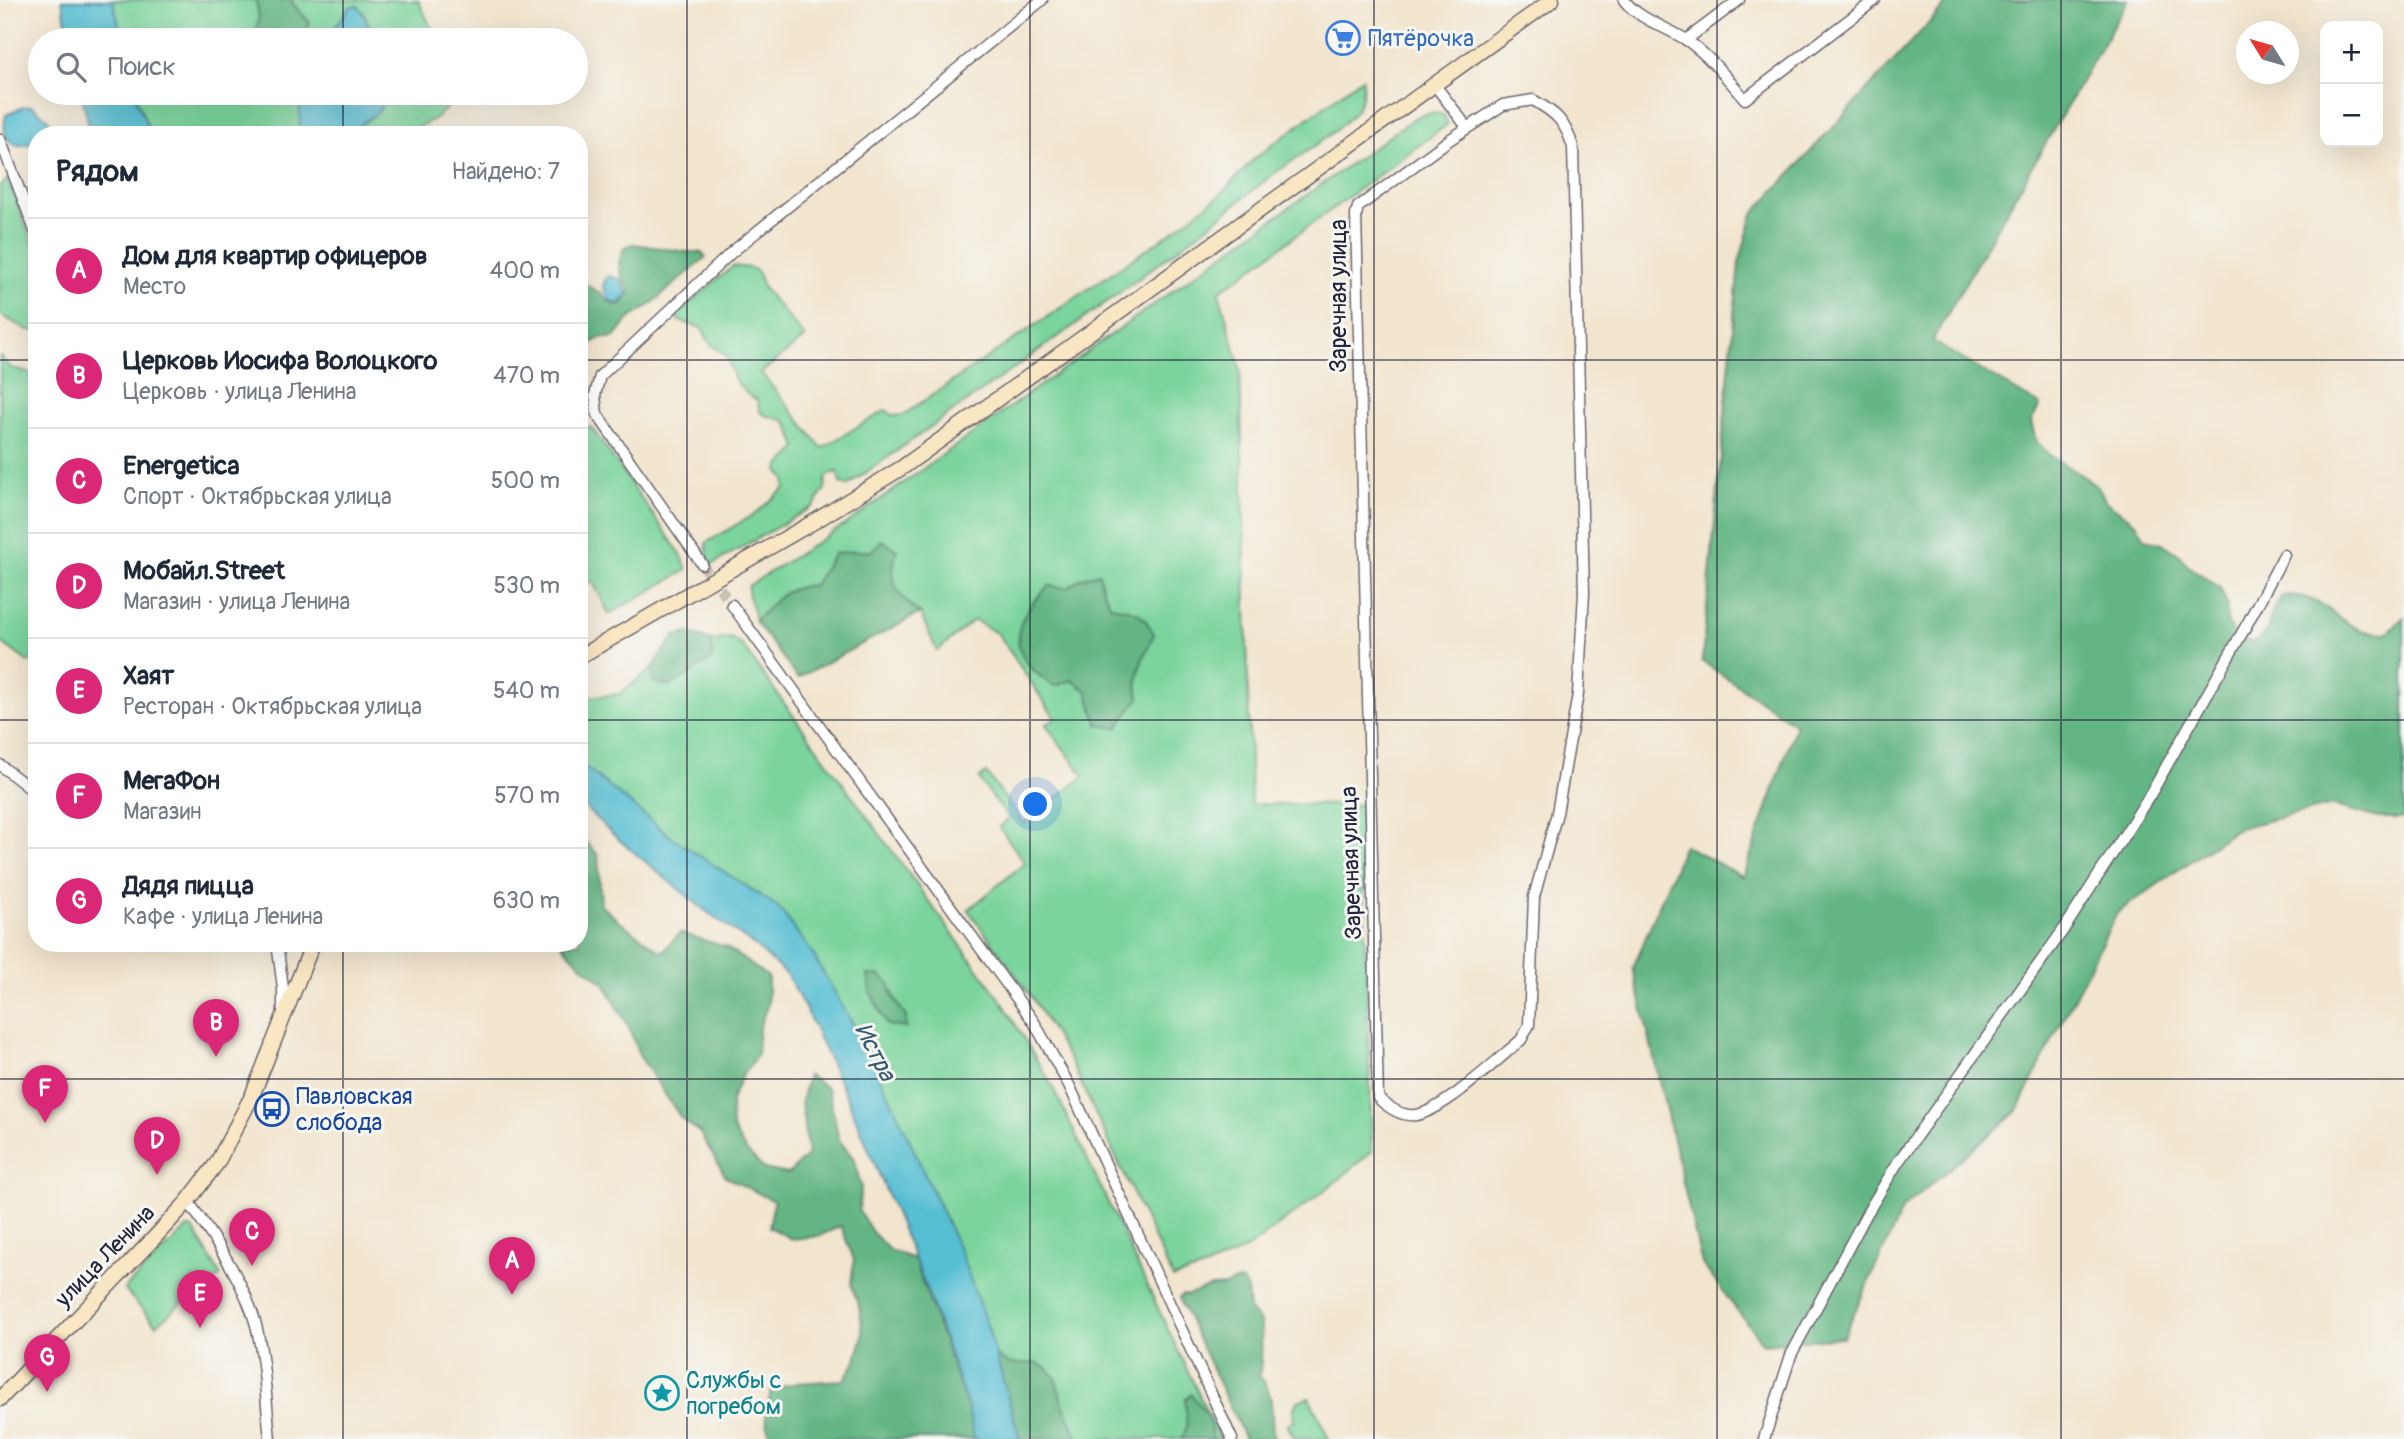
<!DOCTYPE html>
<html lang="ru">
<head>
<meta charset="utf-8">
<style>
	body { margin:0; font-family:Pangolin,sans-serif; background:#f2f2f3; color:#1f2937 }
	.controls { position:absolute; right:21px; top:21px; display:grid; overflow:hidden; border-radius:14px; box-shadow:0 7px 28px #0002 }
	.controls button { width:63px; height:63px; display:grid; place-items:center; padding:0; border:0; border-bottom:2px solid #e0e1e3; background:#fff; color:#1f2937; font:35px sans-serif }
	.compass { position:absolute; left:2236px; top:21px; width:63px; height:63px; border-radius:50%; background:#fff; box-shadow:0 7px 28px #0002; rotate:307deg }
	.you { position:absolute; left:1036px; top:805px; width:24px; height:24px; margin:-18px; border:5px solid #fff; border-radius:50%; background:#1a73e8; box-shadow:0 0 0 10px #1a73e833 }
	.badge { display:grid; place-items:center; width:46px; height:46px; border-radius:50%; background:#db2777; color:#fff; font-size:23px; font-weight:700 }
	.pin { position:absolute; translate:-50% -58px; filter:drop-shadow(0 2px 4px #0008) }
	.pin::after { content:''; position:absolute; top:37px; width:24px; height:21px; background:inherit; clip-path:polygon(0 0,100% 0,50% 100%) }
	.list { margin:0; padding:0; list-style:none }
	h2 { display:flex; justify-content:space-between; align-items:center; height:91px; margin:0; padding:0 28px; font-size:30px }
	h2 small { font-size:23px; font-weight:400; color:#747a83 }
	.list li { display:grid; grid-template-columns:46px 1fr auto; gap:21px; align-items:center; box-sizing:border-box; height:105px; padding:0 28px; border-top:2px solid #e0e1e3 }
	.list b { display:block; font-size:26px; white-space:nowrap }
	.list p { margin:0; font-size:23px; white-space:nowrap; color:#747a83 }
	.list em { font-size:23px; font-style:normal; color:#747a83 }
	.icon { flex:none; width:38px; height:38px; fill:none; stroke:currentColor; stroke-width:2; stroke-linecap:round; stroke-linejoin:round }
	.map { position:relative; flex:none; width:2404px; height:1439px; overflow:hidden }
	.search { position:absolute; background:#fff; box-shadow:0 7px 28px #0002; left:28px; top:28px; width:560px; height:77px; display:flex; align-items:center; gap:18px; box-sizing:border-box; padding:0 24px; border-radius:38px; color:#747a83; font-size:26px }
	.panel { position:absolute; background:#fff; box-shadow:0 7px 28px #0002; left:28px; top:126px; width:560px; height:826px; border-radius:28px }
	.map>svg:first-child { display:block }
</style>
</head>
<body>
<div class="map">
<svg width="2404" height="1439" viewBox="0 0 2404 1439">
	<rect width="100%" height="100%" fill="#f6f6f2"/>
	<filter id="ink" filterUnits="userSpaceOnUse"><feTurbulence type="fractalNoise" baseFrequency=".0143" numOctaves="2"/><feDisplacementMap in="SourceGraphic" scale="14" xChannelSelector="R" yChannelSelector="G"/><feConvolveMatrix kernelMatrix="1 2 1 2 8 2 1 2 1" color-interpolation-filters="sRGB"/></filter>
	<filter id="wash" filterUnits="userSpaceOnUse"><feTurbulence type="fractalNoise" baseFrequency=".00686" numOctaves="4" result="noise"/><feDisplacementMap in="SourceGraphic" scale="28" xChannelSelector="R" yChannelSelector="G"/><feGaussianBlur stdDeviation="1.57" result="paint"/><feColorMatrix in="noise" values="0 0 0 0 0 0 0 0 0 0 0 0 0 0 0 0 0 1.4 0 .05"/><feComposite in="paint" operator="in"/></filter>
	<g filter="url(#wash)">
		<rect width="100%" height="100%" fill="#f2e5ce"/>
		<path fill="#7ad49b" stroke="#4e7b6b" stroke-width="2" fill-rule="evenodd" d="M113,0H256L259,17L254,40H122Z
			M292,0H418L437,40H375L365,15L358,6H351L325,40H282L309,21L292,3Z
			M1362,78C1365,95 1361,107 1347,120C1325,142 1288,162 1262,183C1129,291 986,387 847,486L840,483L837,471L826,477L825,489L814,506L711,565L708,558L706,543L756,513L785,488V480L778,470C781,459 794,457 797,446C792,440 791,423 783,420C774,416 768,419 760,412L757,400L747,394L735,380L726,355L711,345L702,328L679,321L675,316L733,266L751,268L757,271L764,289L805,337L761,373L822,448L886,410L893,416L903,415L1169,234L1220,195L1255,158Z
			M134,93H305L300,107V135H151Z
			M378,93H456V99L437,117L405,135H346L378,112L381,106Z
			M1435,112L1444,115L1448,124L1219,292L1240,368L1251,804L1361,805L1372,1151L1337,1181L1248,1248L1204,1268L1173,1278L1071,1062L1031,996L968,910L1025,863L999,827L1009,819L979,779L986,773L1024,823L1084,776L1046,725L1055,718L998,634L974,620L937,651L920,613L905,602L895,587L891,568L897,550C876,552 855,550 834,554L814,585C783,587 776,600 755,621C754,608 747,599 748,586L846,524L1416,117ZM1098,573L1103,591L1111,606L1129,609L1154,634C1144,656 1133,673 1139,698L1098,724L1087,691L1072,680L1055,686C1005,657 1009,622 1049,586L1067,588Z
			M8,180L37,254V331L28,330L0,315V185Z
			M0,356L9,367L37,376V657L28,662L0,641Z
			M579,422L584,428L591,427L682,556L687,570L609,614L593,582L587,583L579,590Z
			M730,638L741,644L1003,1003L1055,1091L1220,1439H1214C1210,1433 1211,1428 1209,1421C1205,1410 1198,1403 1191,1395L1185,1400L1187,1426L1182,1439H1078L1062,1402L1055,1377L1035,1363L1009,1364L996,1356L960,1252L922,1169L855,1028L811,951L778,907L671,837L579,762V698L619,694L652,669L653,681L670,686L712,659V641ZM889,983C893,1000 906,1011 906,1028L887,1025Z
			M187,1228L193,1229L221,1276L191,1295L156,1325L124,1289Z
			M1309,1397L1329,1439H1295L1287,1425L1294,1420L1293,1410L1297,1401Z"/>
		<path fill="#63b683" stroke="#426c5f" stroke-width="2" d="M256,0H292V3L309,22L308,33L282,40H254L259,17Z
			M1950,0H2128L1932,341L2040,405L2031,422L2036,441L2048,454L2098,486L2106,502L2136,523L2145,539L2162,543L2177,553L2190,567L2220,588L2227,605V624L2238,638L2254,643L2268,629L2272,612L2282,596C2321,592 2329,616 2360,630C2368,633 2379,632 2387,633L2404,617V818H2378L2332,805L2238,828L2117,913L2016,1112L1903,1208L1843,1337L1763,1344L1702,1264L1633,968L1684,845L1743,877L1796,725L1702,661L1739,263L1753,214Z
			M633,244L687,252H701L706,257L650,305L629,319L618,334L613,338H600L579,351V293L586,285L602,294L606,300L617,306L622,304L630,291L621,276L619,262L623,250L627,246Z
			M882,540L897,550C888,580 895,595 920,613L798,678L755,621C777,599 782,588 814,585L834,554L852,551L870,552Z
			M1099,573L1103,591L1111,606C1136,610 1142,611 1154,634C1144,656 1133,673 1139,698L1117,728L1098,725L1087,691L1072,680L1055,686C1005,657 1009,622 1049,586L1067,588L1082,578Z
			M688,633L712,641V659L670,686L653,682L652,669L661,654L675,636Z
			M579,835L598,855L601,905L619,921L662,952L680,933L726,947L768,977V1003L759,1028L757,1056L742,1076L731,1100L732,1127L745,1150L764,1169L788,1174L808,1155L801,1102L808,1075L828,1089L839,1140L854,1159L861,1187L859,1211L872,1232L889,1250L914,1259L968,1409L974,1439H770L766,1416L771,1390L797,1383L844,1380L856,1360L863,1335L860,1310L851,1284L854,1260L841,1226L819,1236L792,1239L769,1227L774,1201L726,1177L700,1133L681,1118L639,1055L630,1030L604,983L582,966L561,943H579Z
			M868,975H879L889,983L892,995L906,1017V1028L887,1025L870,991Z
			M1232,1282L1242,1281L1247,1289L1249,1309L1261,1323C1261,1343 1263,1356 1259,1376C1276,1391 1270,1419 1274,1439H1245L1179,1298L1182,1295C1194,1296 1199,1289 1210,1287C1219,1286 1224,1288 1232,1282Z
			M996,1356L1009,1364L1035,1363L1047,1368L1055,1377L1062,1402L1078,1439H1020Z
			M1191,1394C1198,1403 1205,1410 1209,1421C1211,1428 1210,1433 1214,1439H1182L1187,1426L1185,1400Z"/>
		<path fill="#55bed2" stroke="#3c7086" stroke-width="2" d="M62,0H113L122,40H69Z
			M351,6H359L375,40H325Z
			M81,93H134L151,135H91Z
			M305,93H378L381,106L378,112L346,135H300V107Z
			M32,106L47,118L52,127L50,135H37V141C13,152 0,140 6,115L23,107Z
			M610,276L621,280L628,295L618,304L609,300L603,285L607,277Z
			M579,762L671,837L778,907L811,951L855,1028L892,1102L960,1251L988,1328L1020,1439H974L968,1408L926,1287L849,1102L807,1012L787,975L755,946L703,909L619,840L579,802Z"/>
	</g>
	<g filter="url(#ink)">
		<g fill="none" stroke-linecap="round" stroke-linejoin="round">
			<path stroke="#c8beb1" stroke-width="10" stroke-dasharray="10 5" stroke-linecap="butt" d="M702,564L732,605"/>
			<g stroke="#6b666e" stroke-width="13">
				<path id="minor" d="M1624,0C1639,20 1667,27 1688,41C1710,57 1727,78 1745,99L1875,0
					M1686,40L1739,0
					M1434,84L1467,127
					M1533,100C1556,113 1565,121 1573,147L1584,593L1578,694L1557,813L1534,897L1529,1025L1521,1040C1498,1059 1443,1111 1416,1115C1401,1117 1388,1107 1378,1098L1356,215L1358,207L1449,140L1503,105Z
					M0,139L37,236
					M702,564L597,414L595,395L600,376L732,252L1042,0
					M732,605L1034,1022L1069,1085L1232,1439
					M0,765L37,794
					M277,943L283,988V1013
					M295,943L309,951
					M188,1201C214,1239 244,1280 256,1325C265,1362 266,1401 270,1439
					M1764,1439L1791,1355L1866,1215L1898,1162L2066,926L2150,795L2246,626L2284,555"/>
			</g>
			<g stroke="#6b666e" stroke-width="17">
				<path id="secondary" d="M579,657L817,520L903,467L1552,0
					M0,1399L155,1237L188,1201L217,1163L252,1096L313,943"/>
			</g>
			<use href="#minor" stroke="#fff" stroke-width="10"/>
			<use href="#secondary" stroke="#f9e7c3" stroke-width="14"/>
		</g>
	</g>
	<path fill="none" stroke="#22223b" stroke-width="2" stroke-opacity="0.55" d="M343,0V40M687,0V1439M1030,0V1439M1374,0V1439M1717,0V1439M2061,0V1439M343,93V135M0,360H37M579,360H2404M0,720H37M579,720H2404M343,943V1439M0,1079H2404"/>
	<defs>
		<g id="supermarket-ring" transform="scale(1.75)"><circle r="9.5" fill="#f6f6f2" stroke="#3f7fe0" stroke-width="1.5"/><path d="M-6-5.5h2.5l.6 2H6L4.5 2H-2.5L-4.4-4H-6ZM-1.5 3.2a1.3 1.3 0 1 0 .1 0ZM3 3.2a1.3 1.3 0 1 0 .1 0Z" fill="#3f7fe0"/></g>
		<g id="bus-ring" transform="scale(1.75)"><circle r="9.5" fill="#f6f6f2" stroke="#1a4fb4" stroke-width="1.5"/><path d="M-5-6H5V4H4V6H2V4H-2V6H-4V4H-5ZM-3.5-4V0h7V-4ZM-3.5 1.2v1.5H-2V1.2ZM2 1.2v1.5H3.5V1.2Z" fill="#1a4fb4"/></g>
		<g id="sight-ring" transform="scale(1.75)"><circle r="9.5" fill="#f6f6f2" stroke="#0f9aa8" stroke-width="1.5"/><path d="M0-6L1.8-2.2L6-1.7L2.9 1.2L3.7 5.4L0 3.3L-3.7 5.4L-2.9 1.2L-6-1.7L-1.8-2.2Z" fill="#0f9aa8"/></g>
	</defs>
	<g fill-rule="evenodd">
		<use href="#supermarket-ring" x="1343" y="38"/>
		<use href="#bus-ring" x="272" y="1109"/>
		<use href="#sight-ring" x="662" y="1393"/>
	</g>
	<g text-anchor="middle" dominant-baseline="central" stroke-width="6" stroke-linejoin="round" paint-order="stroke">
		<g font-size="23" fill="#366cbe" stroke="#f6f6f2" text-anchor="start">
			<text x="1368" y="38">Пятёрочка</text>
		</g>
		<g font-size="23" fill="#22223b" stroke="#f6f6f2">
			<text transform="translate(1338 296) rotate(-90)">Заречная улица</text>
			<text transform="translate(1351 863) rotate(-92)">Заречная улица</text>
			<text transform="translate(105 1256) rotate(-46)">улица Ленина</text>
		</g>
		<g font-size="23" fill="#164399" stroke="#f6f6f2" text-anchor="start">
			<text x="296" y="1096">Павловская<tspan x="296" dy="26">слобода</tspan></text>
		</g>
		<g font-size="23" fill="#0d838f" stroke="#f6f6f2" text-anchor="start">
			<text x="686" y="1380">Службы с<tspan x="686" dy="26">погребом</tspan></text>
		</g>
		<g font-size="24" font-style="italic" fill="#345970" stroke="#f6f6f2">
			<text transform="translate(875 1052) rotate(63)">Истра</text>
		</g>
	</g>
</svg>
<div class="controls">
<button>+</button>
<button>−</button>
</div>
<svg class="compass" viewBox="-18 -18 36 36"><path d="M0-13l5 13h-10z" fill="#e53935"/><path d="M0 13l5-13h-10z" fill="#747a83"/></svg>
<div class="you"></div>
<div class="pin badge" style="left:512px;top:1295px">A</div>
<div class="pin badge" style="left:216px;top:1057px">B</div>
<div class="pin badge" style="left:252px;top:1266px">C</div>
<div class="pin badge" style="left:157px;top:1175px">D</div>
<div class="pin badge" style="left:200px;top:1328px">E</div>
<div class="pin badge" style="left:45px;top:1123px">F</div>
<div class="pin badge" style="left:47px;top:1392px">G</div>
<div class="search"><svg class="icon" aria-label="search" viewBox="0 0 24 24"><circle cx="10" cy="10" r="6"/><path d="M15 15l6 6"/></svg>Поиск</div>
<section class="panel">
<h2>Рядом<small>Найдено: 7</small></h2>
<ul class="list">
<li><span class="badge">A</span><div><b>Дом для квартир офицеров</b><p>Место</p></div><em>400 m</em></li>
<li><span class="badge">B</span><div><b>Церковь Иосифа Волоцкого</b><p>Церковь · улица Ленина</p></div><em>470 m</em></li>
<li><span class="badge">C</span><div><b>Energetica</b><p>Спорт · Октябрьская улица</p></div><em>500 m</em></li>
<li><span class="badge">D</span><div><b>Мобайл.Street</b><p>Магазин · улица Ленина</p></div><em>530 m</em></li>
<li><span class="badge">E</span><div><b>Хаят</b><p>Ресторан · Октябрьская улица</p></div><em>540 m</em></li>
<li><span class="badge">F</span><div><b>МегаФон</b><p>Магазин</p></div><em>570 m</em></li>
<li><span class="badge">G</span><div><b>Дядя пицца</b><p>Кафе · улица Ленина</p></div><em>630 m</em></li>
</ul>
</section>
</div>
</body>
</html>
